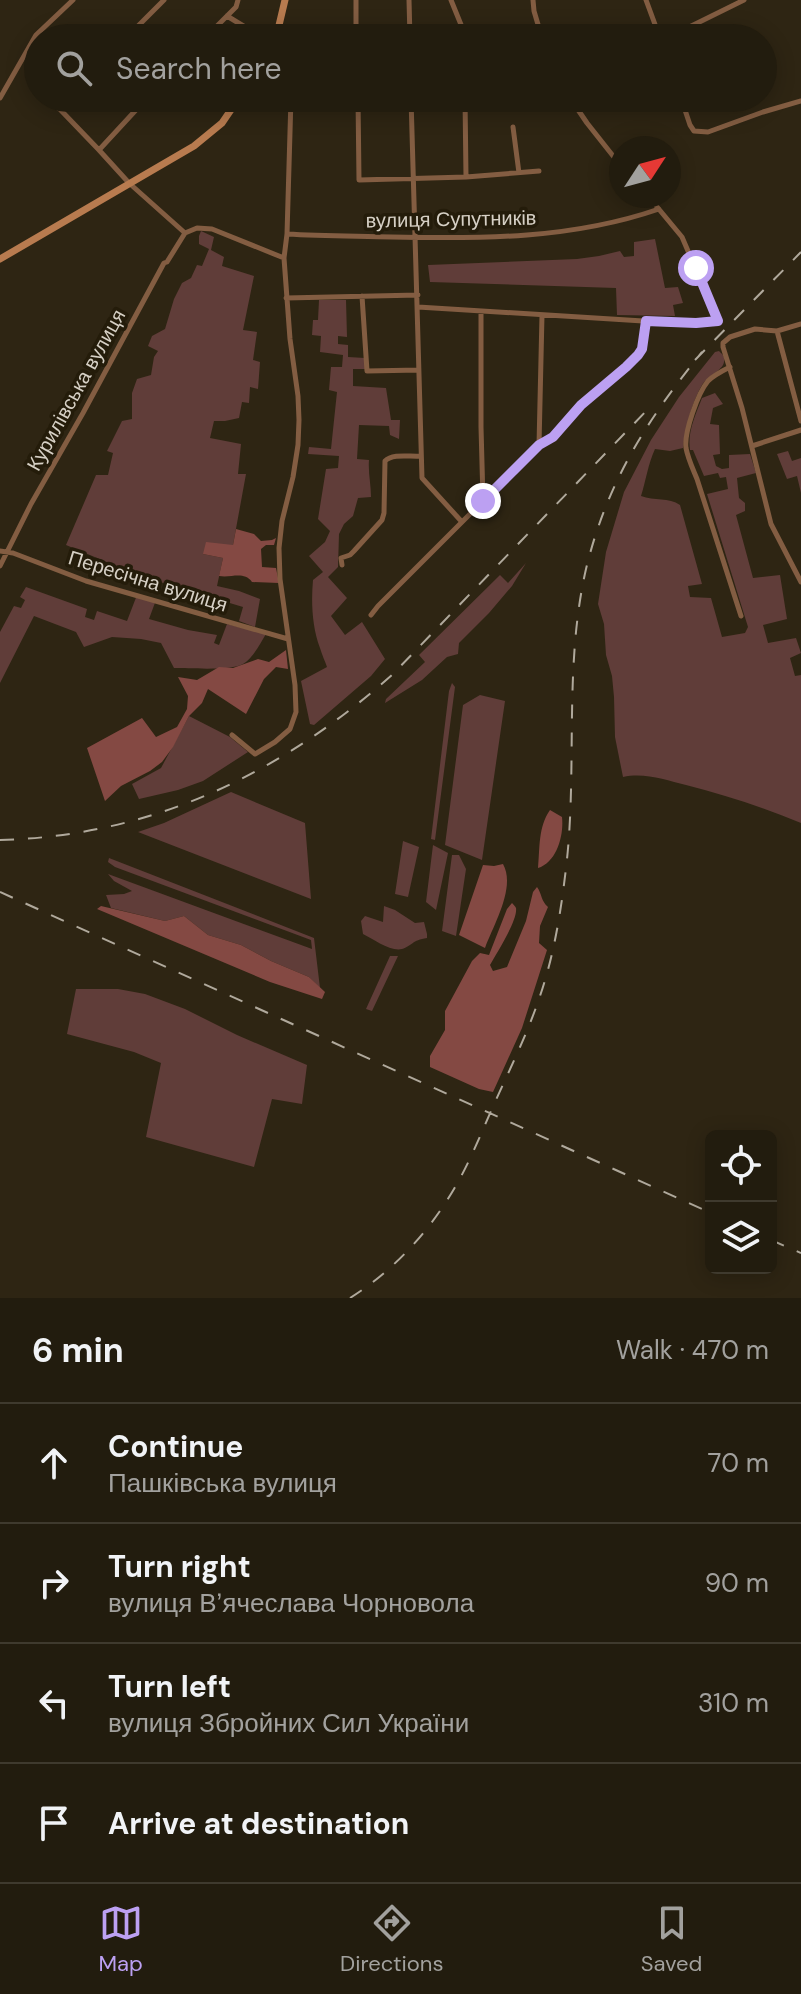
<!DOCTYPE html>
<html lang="en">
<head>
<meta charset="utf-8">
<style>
	body { margin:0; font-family:"DM Sans",sans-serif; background:#2a2517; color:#f1f3f6 }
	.controls { position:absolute; right:24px; bottom:24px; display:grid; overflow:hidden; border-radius:12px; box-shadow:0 4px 20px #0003 }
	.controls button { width:72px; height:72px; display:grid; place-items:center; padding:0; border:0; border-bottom:2px solid #3f3a2e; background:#221c0e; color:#f1f3f6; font:40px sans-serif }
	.compass { position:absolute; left:609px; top:136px; width:72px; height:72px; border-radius:50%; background:#221c0e; box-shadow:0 4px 20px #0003; rotate:54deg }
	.stop { position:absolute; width:24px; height:24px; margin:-18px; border:6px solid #bca0f2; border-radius:50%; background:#fff }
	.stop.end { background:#bca0f2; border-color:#fff; box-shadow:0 2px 8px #0008 }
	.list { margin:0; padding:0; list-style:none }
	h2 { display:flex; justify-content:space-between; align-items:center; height:104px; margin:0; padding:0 32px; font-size:34px }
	h2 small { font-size:26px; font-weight:400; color:#a2a19e }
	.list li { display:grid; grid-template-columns:52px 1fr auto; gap:24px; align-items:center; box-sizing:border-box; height:120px; padding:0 32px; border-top:2px solid #3f3a2e }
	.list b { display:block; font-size:30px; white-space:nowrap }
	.list p { margin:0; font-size:26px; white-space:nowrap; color:#a2a19e }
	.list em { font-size:26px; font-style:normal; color:#a2a19e }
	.icon { flex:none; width:44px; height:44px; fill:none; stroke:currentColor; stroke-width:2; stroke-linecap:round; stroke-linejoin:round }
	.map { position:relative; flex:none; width:801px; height:1298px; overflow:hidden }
	.search { position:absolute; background:#221c0e; box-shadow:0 4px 20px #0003; left:24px; right:24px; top:24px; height:88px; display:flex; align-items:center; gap:20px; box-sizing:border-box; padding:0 28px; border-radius:44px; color:#a2a19e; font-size:30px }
	.sheet { height:584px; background:#221c0e }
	nav { display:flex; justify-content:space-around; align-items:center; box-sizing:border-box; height:112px; border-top:2px solid #3f3a2e; background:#221c0e; font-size:22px; color:#a2a19e }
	nav a { display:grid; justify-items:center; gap:4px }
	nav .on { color:#bca0f2 }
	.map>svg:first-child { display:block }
</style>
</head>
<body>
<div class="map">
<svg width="801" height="1298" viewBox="0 0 801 1298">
	<rect width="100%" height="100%" fill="#2e2513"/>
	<path fill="#603d39" d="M201,231L214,237L211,250L224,257L222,266L254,276L243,330L257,332L253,360L260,362L258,389L250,387L249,403L242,402L239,418L225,421H214L210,438L241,444L238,474H246L233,545L203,554L223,558L217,586L239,591L260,599L255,627L239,621L243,607L140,576L66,545L96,475H108L113,453L107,451L122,421L132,419V393L137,379L151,375L154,357L158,351L148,346L152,336L165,329L174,299L182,283L191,278L197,265L202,266L209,249L199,244V236Z
		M655,239L665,288L678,287L683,303L673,305L675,316L617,315L616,288L430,282L428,265L577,259L599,256L620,251L624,257L634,256V242Z
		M319,300H346L347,337L338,336V344L348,345V357L365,358V369H353V386L386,388L391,420H400L399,439L390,435L389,426L359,425L357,459L369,460C368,473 371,484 371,497L358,498L353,516L344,524L339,534L338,567L328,577L347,598L331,616L345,635L362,622L385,659L371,676L314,725L310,724L301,681L327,667C325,661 322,655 320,648C312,627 311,602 313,580L323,572L309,556L325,542L330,531L318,519L326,469L338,468L339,456L308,454L309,447L331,449L337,392L329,390L331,367H342L343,355L320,352L321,336L312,335L313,320H318Z
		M719,351C723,355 725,356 724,362C723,370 707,377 702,385C691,404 686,427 683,448L670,451L655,449C648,464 646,480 641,496C654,501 669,497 680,505L702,584L688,586L690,597L711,598L722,637L745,633L748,627L707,494L728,489L726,477L720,478L718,473L704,476L693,450H690C687,432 696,414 702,398L715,393L723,404L713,408L710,424L719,425L720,454L713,455L716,466L722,469L729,468V455L750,454L756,473L737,478L739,498L745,503V511L736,515L753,578L780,575L787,619L763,625L768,643L796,638L801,653L790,658L795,676L801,675V823C763,807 725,795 686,785C666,780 644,772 623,777L615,737L614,697L612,676L606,655L604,624L598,604L606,552L624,492L651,440L679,397L715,352Z
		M788,451L792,461L801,458V493L797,476L787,479L777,454Z
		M526,563L512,586L489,613L459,643L458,654L447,657L422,680L385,703L386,699L425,662L419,655L500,575L508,583Z
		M26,587L87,609L85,617L94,620L97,611L127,621L137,595L156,600L149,619L188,630L217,635L214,643L219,645L227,624L266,634C260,644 253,658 243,664C232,671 190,668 174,668L161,643L141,639L112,637L84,647L76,632L34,616L0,683V632L14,606L21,608L25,600L20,597Z
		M452,683L455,687L435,840L431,839L449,691Z
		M480,695L505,701L482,860L445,845L463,705Z
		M189,716L230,737L248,752L203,781L178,790L139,799L132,784L161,768Z
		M231,792L305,823L311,899L138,832L164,823Z
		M403,841L419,847L408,897L395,894Z
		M433,845L448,853L436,910L426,902Z
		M452,855H459L466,869L456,936L442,931Z
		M109,858L314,938L320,988L309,977L271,961L241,945L208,935L184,916L165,921L111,908L106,895L124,894L132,891L114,881L108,874L312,949L311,940L115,867L108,862Z
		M384,906L395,910L415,923L424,922L427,934V938C412,940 412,946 402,949C391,952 373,939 363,934L361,921L365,916L383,922Z
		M390,956H398L372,1011L366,1009Z
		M76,989H118L145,994L185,1009L237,1035L307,1065L302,1104L272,1099L254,1167L146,1137L161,1063L134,1052L67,1034Z"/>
	<path fill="#844943" d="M236,529L254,534L261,541L272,540L276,538L274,545H266L261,549L262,567L276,568L279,583L252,582C244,571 232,578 219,576L223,558L203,554L206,542L233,545Z
		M286,650L288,669L276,667L264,679L246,714L208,689L202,703L189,716L173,747L162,762L150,771L121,786L105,801L87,748L142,718L156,737L177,727L187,709L188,696L178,677L197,680L219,667L233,668L258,659L269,662Z
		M550,810L562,817C564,835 557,862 538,868C540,848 538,827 550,810Z
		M503,864C516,887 494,924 485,948L459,935L483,865L494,866Z
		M537,887C542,894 541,901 548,907L540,926L539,943L547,950L522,1028L493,1092L479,1089L430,1067V1056L445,1030V1011L472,961L480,953L489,955L507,909L512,903C513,904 515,906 516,908C518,920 496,954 490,965L493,971L507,967L526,921L533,892Z
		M101,906L165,921L184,916L208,935L241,945L271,961L309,977L325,992L322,999L270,982L97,909Z"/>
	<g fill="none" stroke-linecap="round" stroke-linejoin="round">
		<path stroke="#835d42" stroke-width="5" d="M356,0V38
			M409,0L410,38
			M451,0L464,32V38
			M533,0L534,11L542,38
			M646,0L660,38
			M227,16L250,30L267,38
			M126,38L164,0
			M205,38L236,7L238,0
			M667,38L744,0
			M0,98L36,35L73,0
			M358,98L359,180L466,177L539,171
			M411,98L422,478L462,522
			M465,98L466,177
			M570,98L587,123L621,166
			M681,98L690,125L694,131L708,132L763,112L801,101
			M51,100L99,150L147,98
			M58,108L68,98
			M513,127L519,173
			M99,150L129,183L185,233L197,228L212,229L284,258
			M287,234C322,236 357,236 392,237C483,239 572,239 659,209
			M362,296L367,371L419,370
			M286,298L418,295
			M418,307L643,321L696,323L718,321L682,237L648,196
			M481,311V427L483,500
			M801,324L777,331L755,329L730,337L723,343V347L742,408L771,524L801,582
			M777,331L801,421
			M730,367C722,371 714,375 708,381C698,393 684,432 686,448C688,459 693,469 697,479L741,616
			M539,445L542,315
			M752,446L801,430
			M0,551L13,553L86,581L288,639
			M342,565L341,558L350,555L354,551L382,520L384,513L385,461C393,453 410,457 421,456
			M0,566L31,504L83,413L164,263L167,262L185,233
			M371,615L378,606L539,445L553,437L581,405L626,367L638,355L642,349L646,321
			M232,735L255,754L275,742L290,729L296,712L295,685L280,579L279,548L282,521L293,477L298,445L299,420L298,396L290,339L284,258L287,234L291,98"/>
		<path stroke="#b87b4f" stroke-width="7" d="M276,38L285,0
			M0,259L194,146L222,123L239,98"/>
		<path stroke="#b0a99c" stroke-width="2" stroke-dasharray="14 14" stroke-linecap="butt" d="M695,360L801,252
			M0,840C152,836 280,774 392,675L651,406
			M0,892L711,1213
			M771,1240L801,1253
			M350,1298C393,1271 428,1233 454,1189C470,1162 482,1131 495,1102C511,1067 528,1032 540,996C555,952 562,905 567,859C577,763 564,665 586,569C607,482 647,420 702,352"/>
	</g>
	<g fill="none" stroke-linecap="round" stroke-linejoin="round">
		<path stroke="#bca0f2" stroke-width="10" d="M483,501L539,445L553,437L581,405L626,367L638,355L642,349L646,321L696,323L718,321L696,268"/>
	</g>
	<g text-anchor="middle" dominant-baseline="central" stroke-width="7" stroke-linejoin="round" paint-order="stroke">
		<g font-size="20" fill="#d6d0c5" stroke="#241c0a">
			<text transform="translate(451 219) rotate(-1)">вулиця Супутників</text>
			<text transform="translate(76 390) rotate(-61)">Курилівська вулиця</text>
			<text transform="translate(148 581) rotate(17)">Пересічна вулиця</text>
		</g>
	</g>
</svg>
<div class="controls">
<button><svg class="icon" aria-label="locate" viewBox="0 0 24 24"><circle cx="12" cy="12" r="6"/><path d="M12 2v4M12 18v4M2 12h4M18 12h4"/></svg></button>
<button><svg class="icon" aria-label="layers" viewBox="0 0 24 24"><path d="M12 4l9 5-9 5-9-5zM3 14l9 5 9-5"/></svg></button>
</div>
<svg class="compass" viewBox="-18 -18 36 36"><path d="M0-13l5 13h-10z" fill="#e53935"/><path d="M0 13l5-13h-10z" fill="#a2a19e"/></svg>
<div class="stop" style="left:696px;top:268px"></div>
<div class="stop end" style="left:483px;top:501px"></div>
<div class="search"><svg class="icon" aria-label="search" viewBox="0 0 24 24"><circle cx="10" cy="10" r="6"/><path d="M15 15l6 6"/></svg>Search here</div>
</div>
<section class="sheet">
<h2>6 min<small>Walk · 470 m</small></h2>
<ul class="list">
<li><svg class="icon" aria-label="ahead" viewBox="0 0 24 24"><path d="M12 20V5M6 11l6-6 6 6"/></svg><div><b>Continue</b><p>Пашківська вулиця</p></div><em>70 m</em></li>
<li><svg class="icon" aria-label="right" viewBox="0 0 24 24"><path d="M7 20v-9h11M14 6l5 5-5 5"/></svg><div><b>Turn right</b><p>вулиця Вʼячеслава Чорновола</p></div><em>90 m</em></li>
<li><svg class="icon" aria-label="left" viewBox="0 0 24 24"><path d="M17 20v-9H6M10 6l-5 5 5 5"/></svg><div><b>Turn left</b><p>вулиця Збройних Сил України</p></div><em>310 m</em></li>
<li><svg class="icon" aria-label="arrive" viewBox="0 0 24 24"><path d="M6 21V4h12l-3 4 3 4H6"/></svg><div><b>Arrive at destination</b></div></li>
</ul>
</section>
<nav>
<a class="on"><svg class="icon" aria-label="map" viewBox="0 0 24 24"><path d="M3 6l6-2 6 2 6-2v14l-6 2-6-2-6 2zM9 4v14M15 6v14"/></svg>Map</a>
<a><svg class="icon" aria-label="directions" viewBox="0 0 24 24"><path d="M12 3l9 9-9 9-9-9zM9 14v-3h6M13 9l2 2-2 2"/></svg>Directions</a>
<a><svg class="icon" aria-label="saved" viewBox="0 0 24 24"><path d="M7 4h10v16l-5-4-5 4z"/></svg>Saved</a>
</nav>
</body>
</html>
